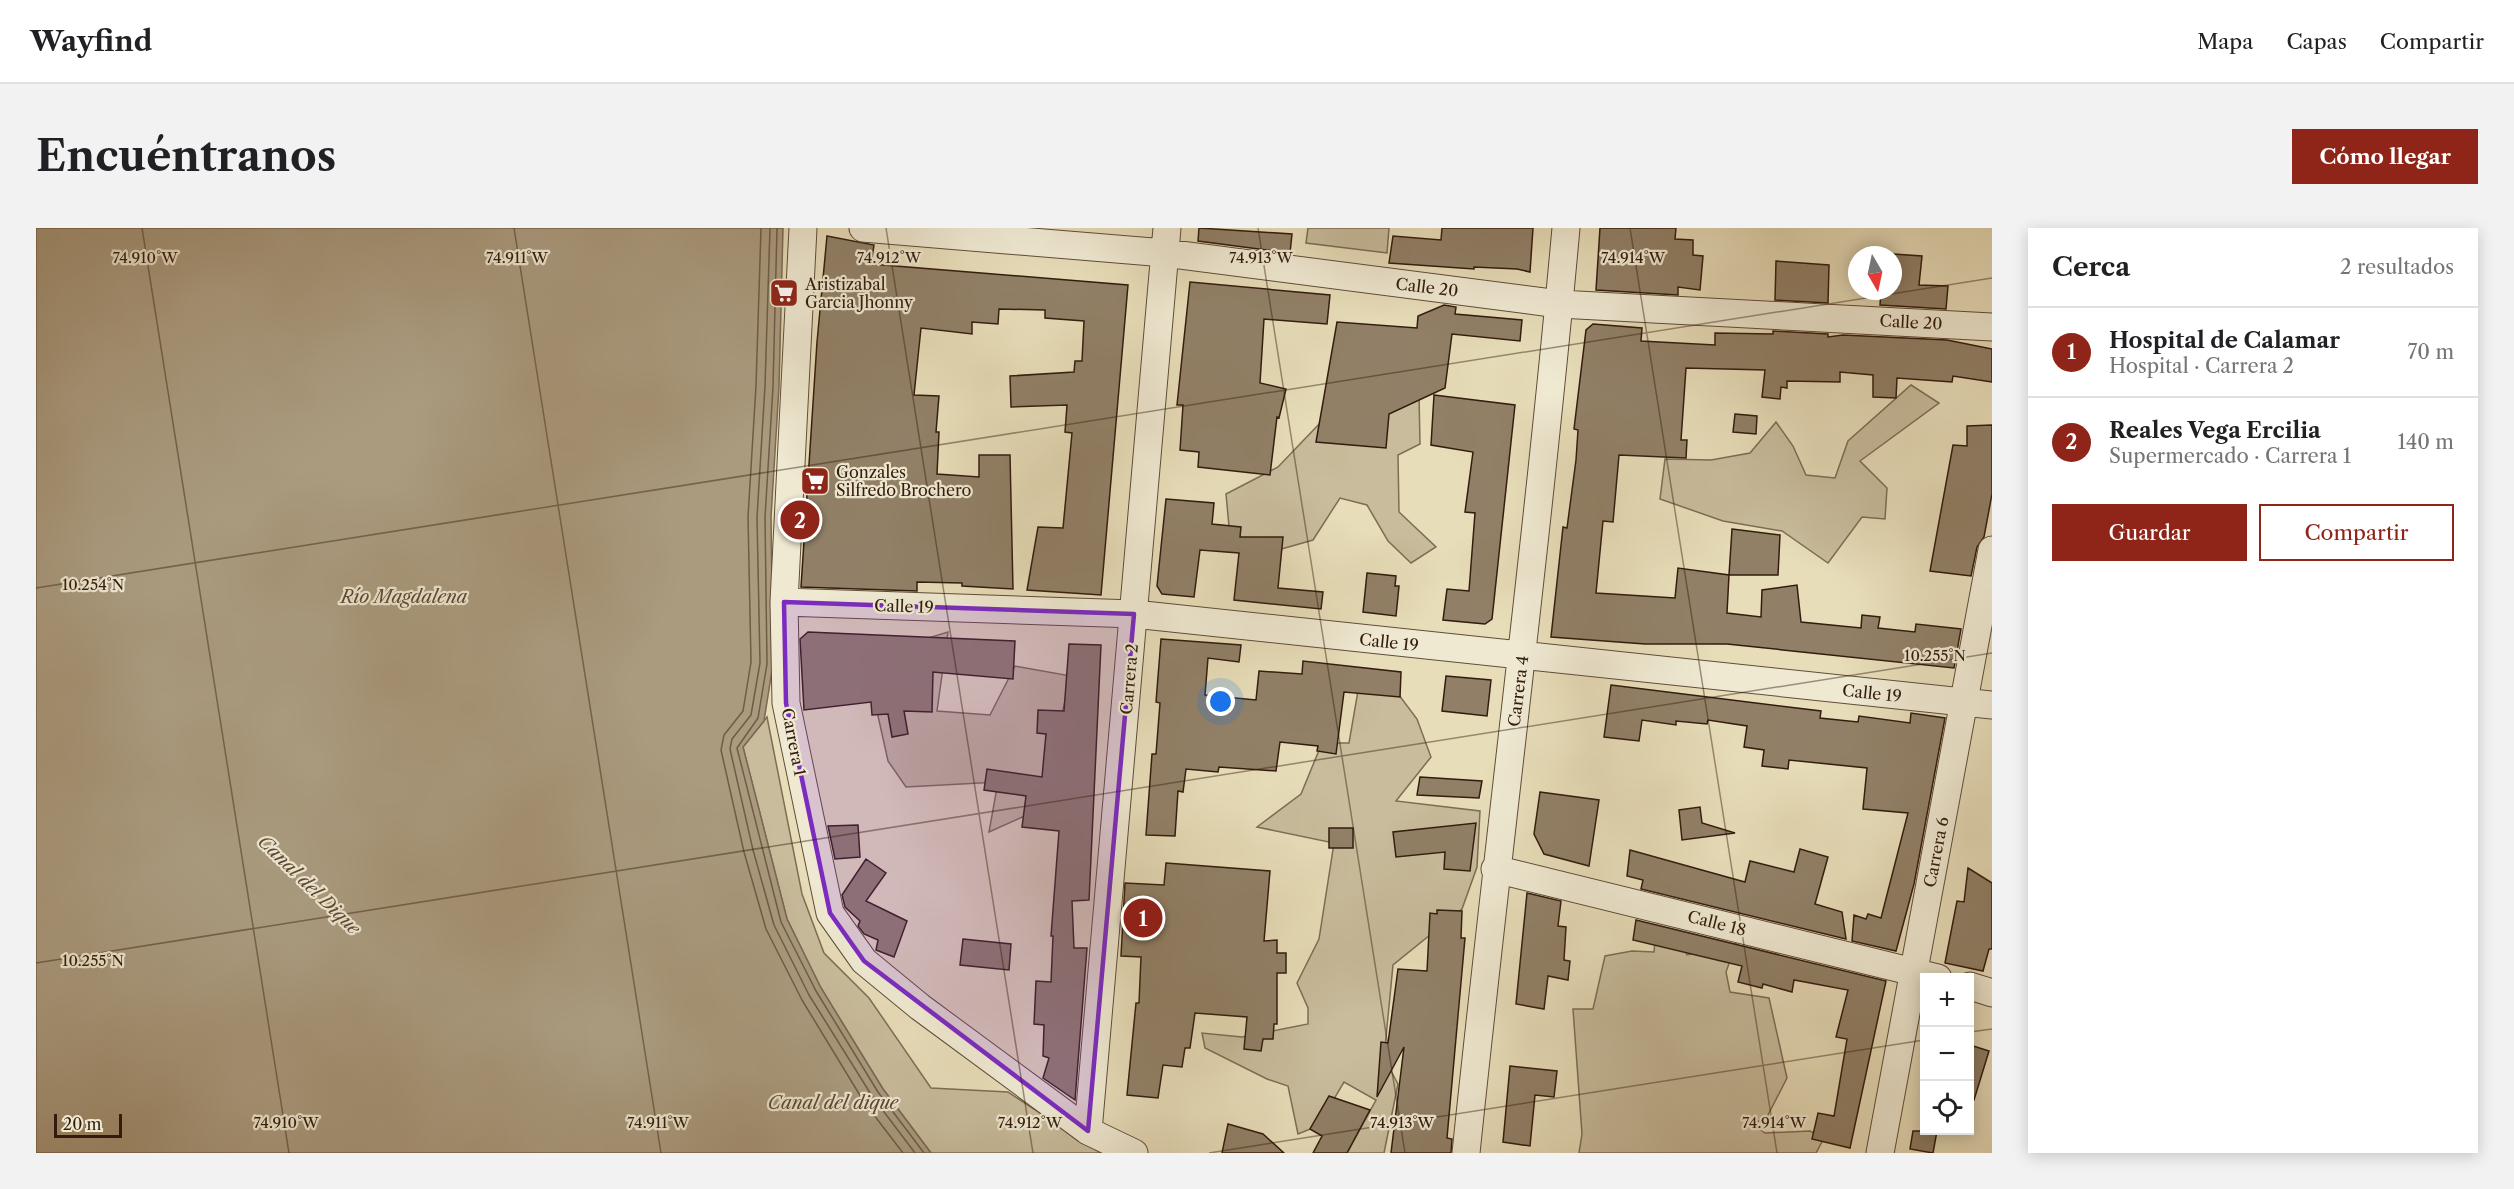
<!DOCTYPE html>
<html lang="es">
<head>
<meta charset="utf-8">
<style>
	body { margin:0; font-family:"Libre Caslon Text",serif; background:#f2f2f2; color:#202124 }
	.controls { position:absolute; right:18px; bottom:18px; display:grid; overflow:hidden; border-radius:0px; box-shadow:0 3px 15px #0003 }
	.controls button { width:54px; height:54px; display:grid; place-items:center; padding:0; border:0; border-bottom:2px solid #e0e0e0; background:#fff; color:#202124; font:30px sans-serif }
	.compass { position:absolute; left:1812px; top:18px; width:54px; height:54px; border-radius:50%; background:#fff; box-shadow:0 3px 15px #0003; rotate:171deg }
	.scale { position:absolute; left:18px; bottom:15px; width:68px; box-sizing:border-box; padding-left:6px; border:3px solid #331c0e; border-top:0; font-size:16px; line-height:21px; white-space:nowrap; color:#331c0e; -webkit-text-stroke:4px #efe9d2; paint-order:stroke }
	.you { position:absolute; left:1185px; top:474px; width:21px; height:21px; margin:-15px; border:4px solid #fff; border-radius:50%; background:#1a73e8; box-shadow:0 0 0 9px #1a73e833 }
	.badge { display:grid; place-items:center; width:39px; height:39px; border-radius:50%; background:#8f2418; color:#fff; font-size:20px; font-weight:700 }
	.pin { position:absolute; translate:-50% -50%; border:3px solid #fff; box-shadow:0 2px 6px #0006 }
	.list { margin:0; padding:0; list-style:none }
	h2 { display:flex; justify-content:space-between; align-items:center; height:78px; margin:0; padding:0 24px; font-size:26px }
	h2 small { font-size:20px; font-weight:400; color:#757577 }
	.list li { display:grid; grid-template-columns:39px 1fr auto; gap:18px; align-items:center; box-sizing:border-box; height:90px; padding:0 24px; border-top:2px solid #e0e0e0 }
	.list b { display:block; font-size:22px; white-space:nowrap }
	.list p { margin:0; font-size:20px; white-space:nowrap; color:#757577 }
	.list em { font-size:20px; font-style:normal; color:#757577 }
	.actions { display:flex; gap:12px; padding:18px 24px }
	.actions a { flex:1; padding:14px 0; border:2px solid #8f2418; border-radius:0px; text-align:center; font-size:21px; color:#8f2418 }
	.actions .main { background:#8f2418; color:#fff }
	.icon { flex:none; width:33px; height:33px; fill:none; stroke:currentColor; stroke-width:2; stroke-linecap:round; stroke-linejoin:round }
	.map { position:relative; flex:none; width:1956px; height:925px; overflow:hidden; border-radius:0px }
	header { display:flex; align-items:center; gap:36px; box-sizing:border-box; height:84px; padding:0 30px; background:#fff; border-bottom:2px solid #e0e0e0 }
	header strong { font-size:28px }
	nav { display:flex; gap:33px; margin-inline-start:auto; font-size:21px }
	.intro { display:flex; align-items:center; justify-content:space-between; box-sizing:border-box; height:144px; padding:0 36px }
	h1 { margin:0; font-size:42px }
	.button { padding:15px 27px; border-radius:0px; background:#8f2418; color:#fff; font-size:21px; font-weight:700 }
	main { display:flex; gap:36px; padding:0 36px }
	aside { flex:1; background:#fff; border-radius:0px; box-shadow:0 3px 15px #0003 }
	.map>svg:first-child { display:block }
</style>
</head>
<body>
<header>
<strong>Wayfind</strong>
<nav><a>Mapa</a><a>Capas</a><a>Compartir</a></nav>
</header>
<div class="intro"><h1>Encuéntranos</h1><a class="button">Cómo llegar</a></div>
<main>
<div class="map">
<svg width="1956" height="925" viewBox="0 0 1956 925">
	<rect width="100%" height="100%" fill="#e7ddb9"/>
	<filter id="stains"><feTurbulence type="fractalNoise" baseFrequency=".00333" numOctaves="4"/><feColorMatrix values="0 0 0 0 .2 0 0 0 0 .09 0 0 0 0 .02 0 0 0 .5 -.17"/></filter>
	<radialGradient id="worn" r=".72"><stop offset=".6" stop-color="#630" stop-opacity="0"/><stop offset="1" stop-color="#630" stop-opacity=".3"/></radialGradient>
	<path fill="#c8bc9c" stroke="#7e6c55" stroke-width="1.5" d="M1272,0H1353L1351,25L1270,15Z
		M1875,157L1903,175L1824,233L1851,260L1849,291L1826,289L1792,335L1746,303L1687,293L1624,271L1629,231L1675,232L1714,225L1740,194L1757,218L1770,247L1799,250L1812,213Z
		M1383,166L1384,216L1362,227L1363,284L1400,319L1375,335L1352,313L1331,277L1304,270L1277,312L1242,322L1194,309L1190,266L1242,239L1287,192Z
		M912,404L901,483L954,487L979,438L1035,448L1024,494L1022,573L953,604L962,554L870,559L852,533L836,461L849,423Z
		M1323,457L1357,459L1381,491L1395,529L1360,573L1444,583L1441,639L1426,681L1357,737L1348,830L1362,856L1348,925H1311L1340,872L1308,854L1282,898L1262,906L1252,858L1231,851L1169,820L1166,805L1206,809L1272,796V780L1261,755L1283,711L1298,615L1221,599L1265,566L1286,515H1313Z
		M731,489L766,666L788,725L833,770L895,860L972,864L1065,925H895L847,861L785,760L751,691L707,519Z
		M1620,703L1644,711L1651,727L1700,716L1690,744L1694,764L1733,770L1751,850L1731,889L1717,896L1729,905L1774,903L1788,910L1780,925H1543L1546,906L1537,781H1557L1569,728L1596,723L1618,724Z"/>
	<path fill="#aa9b7f" stroke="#7a6852" stroke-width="1.5" d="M0,0H747L743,159L735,289L737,436L728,493L707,519L751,691L785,760L847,861L895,925H0Z"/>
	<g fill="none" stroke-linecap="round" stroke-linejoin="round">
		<path stroke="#6e5c46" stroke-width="1.5" d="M725,0L720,158L712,289L715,434L707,483L688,507L685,522L708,624L730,701L766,772L828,874L867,925
			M734,0L729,158L721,289L724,435L715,487L696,511L694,521L717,622L738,697L773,767L836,868L879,925
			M741,0L737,159L729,289L731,436L722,490L701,520L745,694L780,763L842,864L888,925"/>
	</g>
	<path fill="#918067" stroke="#331c0e" stroke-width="1.5" d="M1163,0L1256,6L1254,25L1162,13Z
		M1406,0H1497L1494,44L1481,41L1438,39V41L1353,35L1357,8L1405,12Z
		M1564,0H1640L1639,11L1657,12V27L1667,28L1664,62L1642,59V67L1560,62Z
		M791,8L838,17L835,36L1092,57L1065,367L991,362L1002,299L1027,300L1036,205L1029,204L1031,177L975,179L974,148L1038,144L1039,133H1046L1048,93L1009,90V82L963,81L962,96L936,94V106L885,100L878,167L903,168L900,204H903L901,246L943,249V227H974L977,361L926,358V355L881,354V363L765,359L781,114Z
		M1857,26L1886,28L1883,57L1912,58L1910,81L1844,77L1845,63H1857Z
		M1740,33L1793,37L1792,75L1739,72Z
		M1154,54L1294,67L1291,96L1228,91L1224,155L1250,161L1243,190L1241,189L1234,247L1162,239L1163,224L1144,222L1147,177H1141Z
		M1408,77L1420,79L1419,86L1486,92L1484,113L1416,106L1409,160L1353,186L1350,220L1280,214L1301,94L1381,100L1382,88Z
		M1557,96L1606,100L1605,113L1679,117V105L1737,106V103L1792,106V109L1807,107L1911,112L1956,121V154L1917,148L1916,154L1861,150L1860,170L1837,169V147L1804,144V154L1751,153V160L1745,159L1744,171L1726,169L1729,142L1650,140L1645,212H1651L1650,230L1583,227L1577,294L1567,293L1560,365L1639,370L1642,340L1693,347L1691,385L1725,389L1726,362L1761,357L1765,394L1825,400L1826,387L1844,389L1842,400L1879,404L1880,396L1925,401L1918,440L1691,416H1609L1515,409L1527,299L1531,300L1540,232L1542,202L1538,201L1550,102Z
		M1398,167L1479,177L1456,391L1449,396L1407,392L1411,361L1433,363L1439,285L1429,284L1437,224L1395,217Z
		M1699,186L1721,188L1720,206L1697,204Z
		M1956,197V266L1948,309L1941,319L1935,348L1894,343L1917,217L1931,218V198Z
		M1130,271L1178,275L1176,296L1205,299L1204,309H1247L1242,360L1287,364L1285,381L1198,372L1203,325L1164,322L1158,369L1126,366L1121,358Z
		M1696,301L1744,307L1742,347H1693Z
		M1331,345L1360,348L1359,358H1363L1360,388L1327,384Z
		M772,404L979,413L977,451L897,444L896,484L868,483L872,506L856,509L852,486L836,487L835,474L768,482L764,411Z
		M1125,411L1205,417L1203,434L1172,430L1169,467L1220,472L1223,443L1266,446L1267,433L1365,444L1364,469L1308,464L1300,526L1281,523L1282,518L1244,514L1240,543L1183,539L1182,544L1150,541L1147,564L1142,563L1139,608L1110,607L1116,526H1120L1124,475L1120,474Z
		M1033,416L1065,417L1053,672L1036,673L1038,720H1051L1039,872L1007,850L1013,830L1007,828L1008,797L998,796L1000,753L1015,754L1017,708H1015L1023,603L986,599L990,568L948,562L951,541L1006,549L1010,506L1001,505L1002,482L1028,483Z
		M1410,448L1455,452L1451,488L1406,483Z
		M1575,457L1785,483L1784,490L1822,494L1823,488L1874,495L1875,485L1909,490L1878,656L1860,723L1816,713L1818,687L1830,691L1832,686L1845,690L1872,585L1827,581L1831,540L1753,532L1752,541L1726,538L1728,522L1708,519L1711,498L1672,492L1671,496L1640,493V497L1606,492L1603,513L1568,509Z
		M1384,549L1446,553L1443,570L1381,567Z
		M1504,564L1563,572L1553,638L1508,626L1498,606Z
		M1664,579L1666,595L1699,605L1646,612L1643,582Z
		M1440,595L1434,643L1408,641L1409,624L1360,629L1357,604Z
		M822,597L824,629L799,631L792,598Z
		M1293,600H1317V620H1293Z
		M1764,621L1792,629L1779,676L1806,684L1810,711L1605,661L1607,652L1591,648L1594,622L1709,654L1714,633L1758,644Z
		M830,631L850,645L830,673L871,693L858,729L840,722L842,712L828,706L822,698L824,693L809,679L806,667Z
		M1130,635L1234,643L1228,713L1241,712V725H1250V745H1241V796H1238L1237,811H1227L1225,823L1208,821L1211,789L1159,785L1154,820H1149L1146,839L1127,837L1122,870L1091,867L1100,775H1103L1105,729L1085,728L1089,655L1128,657Z
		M1932,640L1956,655V721H1953L1947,743L1909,735L1921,673L1928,674Z
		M1491,665L1525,673L1522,698L1530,699L1528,732L1534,733L1532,752L1512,748L1508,781L1480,776Z
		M1401,682L1426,683L1425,710H1429L1411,910L1416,911L1415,925H1355L1368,819L1341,869L1345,814L1352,815L1362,741L1391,743L1394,685L1401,686Z
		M1600,692L1850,753L1814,920L1776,911L1782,885L1798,888L1811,811L1800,809L1812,762L1758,752L1756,764L1727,756L1726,760L1702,754L1706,738L1597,712Z
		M927,711L975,716L973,742L924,737Z
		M1934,817L1953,823L1938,872H1934Z
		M1474,838L1521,843L1518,869L1499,867L1494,918L1467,914Z
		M1293,868L1334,882L1311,925H1277L1286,908L1274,901Z
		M1192,896L1227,906L1248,925H1186Z
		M1877,903H1901L1897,925L1874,921Z"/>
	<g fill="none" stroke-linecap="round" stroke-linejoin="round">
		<g stroke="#604c39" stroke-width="29">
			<path id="street" d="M767,0L748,374L750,475L794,685L828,733L884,779L1052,903L1098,925
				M827,0L1129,25L1523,76L1956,99
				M748,374L1098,386L1956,477
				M1459,641L1902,750
				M1934,758L1956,765
				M1052,903L1131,0
				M1430,925C1462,616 1502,309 1530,0
				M1844,925L1956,322"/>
		</g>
		<use href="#street" stroke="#efe9d2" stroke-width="27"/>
	</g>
	<path fill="#7b2cbf" fill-opacity="0.2" stroke="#7b2cbf" stroke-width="4.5" stroke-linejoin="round" d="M748,374L1098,386L1052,903L828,733L794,685L750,475Z"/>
	<path fill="none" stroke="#331c0e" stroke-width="1.5" stroke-opacity="0.45" d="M106,0L253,925M478,0L625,925M850,0L997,925M1222,0L1369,925M1594,0L1741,925M0,360L1956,50M0,735L1956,425M1934,804L1956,801M1173,925L1888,812"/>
	<defs>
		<g id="supermarket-square" transform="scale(1.5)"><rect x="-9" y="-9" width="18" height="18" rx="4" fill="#8f2418" stroke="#efe9d2"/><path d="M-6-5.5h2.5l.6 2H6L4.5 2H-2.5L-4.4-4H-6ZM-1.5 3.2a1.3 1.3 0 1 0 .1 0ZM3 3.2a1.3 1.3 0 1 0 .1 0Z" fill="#fff"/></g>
	</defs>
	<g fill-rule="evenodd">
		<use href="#supermarket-square" x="748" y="65"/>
		<use href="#supermarket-square" x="779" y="253"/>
	</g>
	<g text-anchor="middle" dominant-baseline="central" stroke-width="4.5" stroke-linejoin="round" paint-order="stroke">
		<g font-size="16" fill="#331c0e" stroke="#efe9d2" text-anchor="start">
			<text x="769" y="56">Aristizabal<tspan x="769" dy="18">Garcia Jhonny</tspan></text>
			<text x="800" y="244">Gonzales<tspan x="800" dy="18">Silfredo Brochero</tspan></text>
		</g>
		<g font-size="16" fill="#331c0e" stroke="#efe9d2">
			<text transform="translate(1391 59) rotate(7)">Calle 20</text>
			<text transform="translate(1875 94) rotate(3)">Calle 20</text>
			<text transform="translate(868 378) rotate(2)">Calle 19</text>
			<text transform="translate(1353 414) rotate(6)">Calle 19</text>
			<text transform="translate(1093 451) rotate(-85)">Carrera 2</text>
			<text transform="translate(1482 463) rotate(-83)">Carrera 4</text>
			<text transform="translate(1836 465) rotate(6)">Calle 19</text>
			<text transform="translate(758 514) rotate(79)">Carrera 1</text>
			<text transform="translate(1900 624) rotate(-79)">Carrera 6</text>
			<text transform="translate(1681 695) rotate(14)">Calle 18</text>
		</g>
		<g font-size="18" font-style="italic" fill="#5d4836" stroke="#efe9d2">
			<text x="368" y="369">Río Magdalena</text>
			<text transform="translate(273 657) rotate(44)">Canal del Dique</text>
			<text x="797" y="875">Canal del dique</text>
		</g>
	</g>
	<g font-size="15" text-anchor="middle" fill="#331c0e" stroke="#efe9d2" stroke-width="4.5" stroke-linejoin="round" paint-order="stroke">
		<text x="109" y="35">74.910°W</text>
		<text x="481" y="35">74.911°W</text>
		<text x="853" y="35">74.912°W</text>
		<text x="1225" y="35">74.913°W</text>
		<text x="1597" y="35">74.914°W</text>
		<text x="57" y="362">10.254°N</text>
		<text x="1899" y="433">10.255°N</text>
		<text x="57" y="738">10.255°N</text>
		<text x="250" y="900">74.910°W</text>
		<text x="622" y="900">74.911°W</text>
		<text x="994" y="900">74.912°W</text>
		<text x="1366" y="900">74.913°W</text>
		<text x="1738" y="900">74.914°W</text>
	</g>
	<rect width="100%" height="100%" filter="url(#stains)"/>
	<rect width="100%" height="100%" fill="url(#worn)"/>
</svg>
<div class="controls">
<button>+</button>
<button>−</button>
<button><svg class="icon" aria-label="locate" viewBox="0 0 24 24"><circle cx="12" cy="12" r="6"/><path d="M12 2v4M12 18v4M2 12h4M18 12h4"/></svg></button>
</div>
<svg class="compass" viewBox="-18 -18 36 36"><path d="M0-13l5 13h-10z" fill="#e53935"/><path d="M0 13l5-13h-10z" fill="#757577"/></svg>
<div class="scale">20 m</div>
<div class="you"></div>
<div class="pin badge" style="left:1107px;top:690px">1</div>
<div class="pin badge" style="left:764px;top:292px">2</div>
</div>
<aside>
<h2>Cerca<small>2 resultados</small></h2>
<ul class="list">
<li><span class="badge">1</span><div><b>Hospital de Calamar</b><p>Hospital · Carrera 2</p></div><em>70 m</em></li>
<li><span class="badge">2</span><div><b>Reales Vega Ercilia</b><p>Supermercado · Carrera 1</p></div><em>140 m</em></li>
</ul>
<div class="actions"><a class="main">Guardar</a><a>Compartir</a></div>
</aside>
</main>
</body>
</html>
